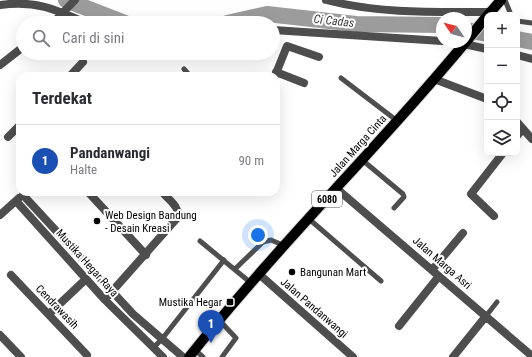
<!DOCTYPE html>
<html lang="id">
<head>
<meta charset="utf-8">
<style>
	body { margin:0; font-family:"Roboto Condensed",sans-serif; background:#f2f2f3; color:#2b2b33 }
	.controls { position:absolute; right:12px; top:12px; display:grid; overflow:hidden; border-radius:8px; box-shadow:0 4px 16px #0002 }
	.controls button { width:36px; height:36px; display:grid; place-items:center; padding:0; border:0; border-bottom:1px solid #e1e1e2; background:#fff; color:#2b2b33; font:20px sans-serif }
	.compass { position:absolute; left:436px; top:12px; width:36px; height:36px; border-radius:50%; background:#fff; box-shadow:0 4px 16px #0002; rotate:305deg }
	.you { position:absolute; left:258px; top:235px; width:14px; height:14px; margin:-10px; border:3px solid #fff; border-radius:50%; background:#1a73e8; box-shadow:0 0 0 6px #1a73e833 }
	.badge { display:grid; place-items:center; width:26px; height:26px; border-radius:50%; background:#000; color:#fff; font-size:13px; font-weight:700 }
	.pin { position:absolute; translate:-50% -33px; filter:drop-shadow(0 1px 2px #0008) }
	.pin::after { content:''; position:absolute; top:21px; width:14px; height:12px; background:inherit; clip-path:polygon(0 0,100% 0,50% 100%) }
	.list { margin:0; padding:0; list-style:none }
	h2 { display:flex; justify-content:space-between; align-items:center; height:52px; margin:0; padding:0 16px; font-size:17px }
	h2 small { font-size:13px; font-weight:400; color:#7c7c81 }
	.list li { display:grid; grid-template-columns:26px 1fr auto; gap:12px; align-items:center; box-sizing:border-box; height:72px; padding:0 16px; border-top:1px solid #e1e1e2 }
	.list b { display:block; font-size:15px; white-space:nowrap }
	.list p { margin:0; font-size:13px; white-space:nowrap; color:#7c7c81 }
	.list em { font-size:13px; font-style:normal; color:#7c7c81 }
	.icon { flex:none; width:22px; height:22px; fill:none; stroke:currentColor; stroke-width:2; stroke-linecap:round; stroke-linejoin:round }
	.map { position:relative; flex:none; width:532px; height:357px; overflow:hidden }
	.search { position:absolute; background:#fff; box-shadow:0 4px 16px #0002; left:16px; top:16px; width:264px; height:44px; display:flex; align-items:center; gap:10px; box-sizing:border-box; padding:0 14px; border-radius:22px; color:#7c7c81; font-size:15px }
	.panel { position:absolute; background:#fff; box-shadow:0 4px 16px #0002; left:16px; top:72px; width:264px; height:124px; border-radius:12px }
	.map>svg:first-child { display:block }
</style>
</head>
<body>
<div class="map">
<svg width="532" height="357" viewBox="0 0 532 357">
	<rect width="100%" height="100%" fill="#fff"/>
	<g fill="none" stroke-linecap="round" stroke-linejoin="round">
		<path stroke="#9c9c9c" stroke-width="16" d="M66,0L125,23
			M227,23L267,14L356,24L442,25
			M466,30L487,34
			M517,39L532,42"/>
		<g stroke="#dbdbdb" stroke-width="12">
			<path id="primary" d="M488,15L501,0
				M189,357C283,239 393,133 487,16"/>
		</g>
		<path stroke="#4e4e4e" stroke-width="5" d="M505,0L511,15
			M517,21L532,23
			M184,69L190,76
			M341,78L396,120
			M361,159L403,194L404,197L394,208
			M309,219L381,281
			M200,241L251,283
			M235,269L263,242L271,240L285,246
			M486,316L497,302
			M220,321L236,338L222,357
			M153,348L162,339L224,260
			M195,350L203,357"/>
		<path stroke="#4e4e4e" stroke-width="8" d="M326,0C379,14 437,12 490,12
			M0,5C35,0 55,9 86,23
			M53,23L75,0
			M273,30L442,41
			M455,42L487,49
			M517,55L532,59
			M0,65L23,47
			M276,72L304,83
			M70,76L83,62
			M275,76L287,46L319,57
			M434,79L487,99
			M517,122L532,139
			M517,136L523,129
			M8,137L20,125
			M336,188L532,356
			M89,193L146,255
			M23,195L133,314L183,357
			M16,201L105,300L163,357
			M0,215L19,198
			M494,216L471,194L503,153
			M432,270L463,233
			M11,275L87,355
			M260,275L353,357
			M108,296L178,217C180,207 168,199 162,192
			M49,314L86,279
			M399,326L439,276
			M0,335L21,357
			M453,357L486,316"/>
		<use href="#primary" stroke="#000" stroke-width="10"/>
	</g>
	<g fill="#000" stroke="#fff" stroke-width="1.5">
		<circle cx="97" cy="221" r="4"/>
		<circle cx="292" cy="272" r="4"/>
		<rect x="226" y="298" width="8" height="8" rx="2"/>
	</g>
	<g text-anchor="middle" dominant-baseline="central" stroke-width="4" stroke-linejoin="round" paint-order="stroke">
		<rect fill="#fff" stroke="#4c4c4c" stroke-width="1" x="312" y="191" width="30" height="16" rx="3"/>
		<g font-size="10" font-weight="bold" fill="#000">
			<text x="327" y="199">6080</text>
		</g>
		<g font-size="11" fill="#000" stroke="#fff">
			<text transform="translate(358 146) rotate(-48)">Jalan Marga Cinta</text>
			<text transform="translate(87 263) rotate(48)">Mustika Hegar Raya</text>
			<text transform="translate(442 263) rotate(41)">Jalan Marga Asri</text>
			<text transform="translate(57 307) rotate(46)">Cendrawasih</text>
			<text transform="translate(314 308) rotate(41)">Jalan Pandanwangi</text>
		</g>
		<g font-size="11" fill="#000" stroke="#fff" text-anchor="start">
			<text x="105" y="215">Web Design Bandung<tspan x="105" dy="13">- Desain Kreasi</tspan></text>
			<text x="300" y="272">Bangunan Mart</text>
			<text x="222" y="302" text-anchor="end">Mustika Hegar</text>
		</g>
		<g font-size="12" font-style="italic" fill="#3d3d3d" stroke="#fff">
			<text transform="translate(334 21) rotate(6)">Ci Cadas</text>
		</g>
	</g>
</svg>
<div class="controls">
<button>+</button>
<button>−</button>
<button><svg class="icon" aria-label="locate" viewBox="0 0 24 24"><circle cx="12" cy="12" r="6"/><path d="M12 2v4M12 18v4M2 12h4M18 12h4"/></svg></button>
<button><svg class="icon" aria-label="layers" viewBox="0 0 24 24"><path d="M12 4l9 5-9 5-9-5zM3 14l9 5 9-5"/></svg></button>
</div>
<svg class="compass" viewBox="-18 -18 36 36"><path d="M0-13l5 13h-10z" fill="#e53935"/><path d="M0 13l5-13h-10z" fill="#7c7c81"/></svg>
<div class="you"></div>
<div class="pin badge" style="left:211px;top:343px;background:#1a4fb4">1</div>
<div class="search"><svg class="icon" aria-label="search" viewBox="0 0 24 24"><circle cx="10" cy="10" r="6"/><path d="M15 15l6 6"/></svg>Cari di sini</div>
<section class="panel">
<h2>Terdekat<small></small></h2>
<ul class="list">
<li><span class="badge" style="background:#1a4fb4">1</span><div><b>Pandanwangi</b><p>Halte</p></div><em>90 m</em></li>
</ul>
</section>
</div>
</body>
</html>
